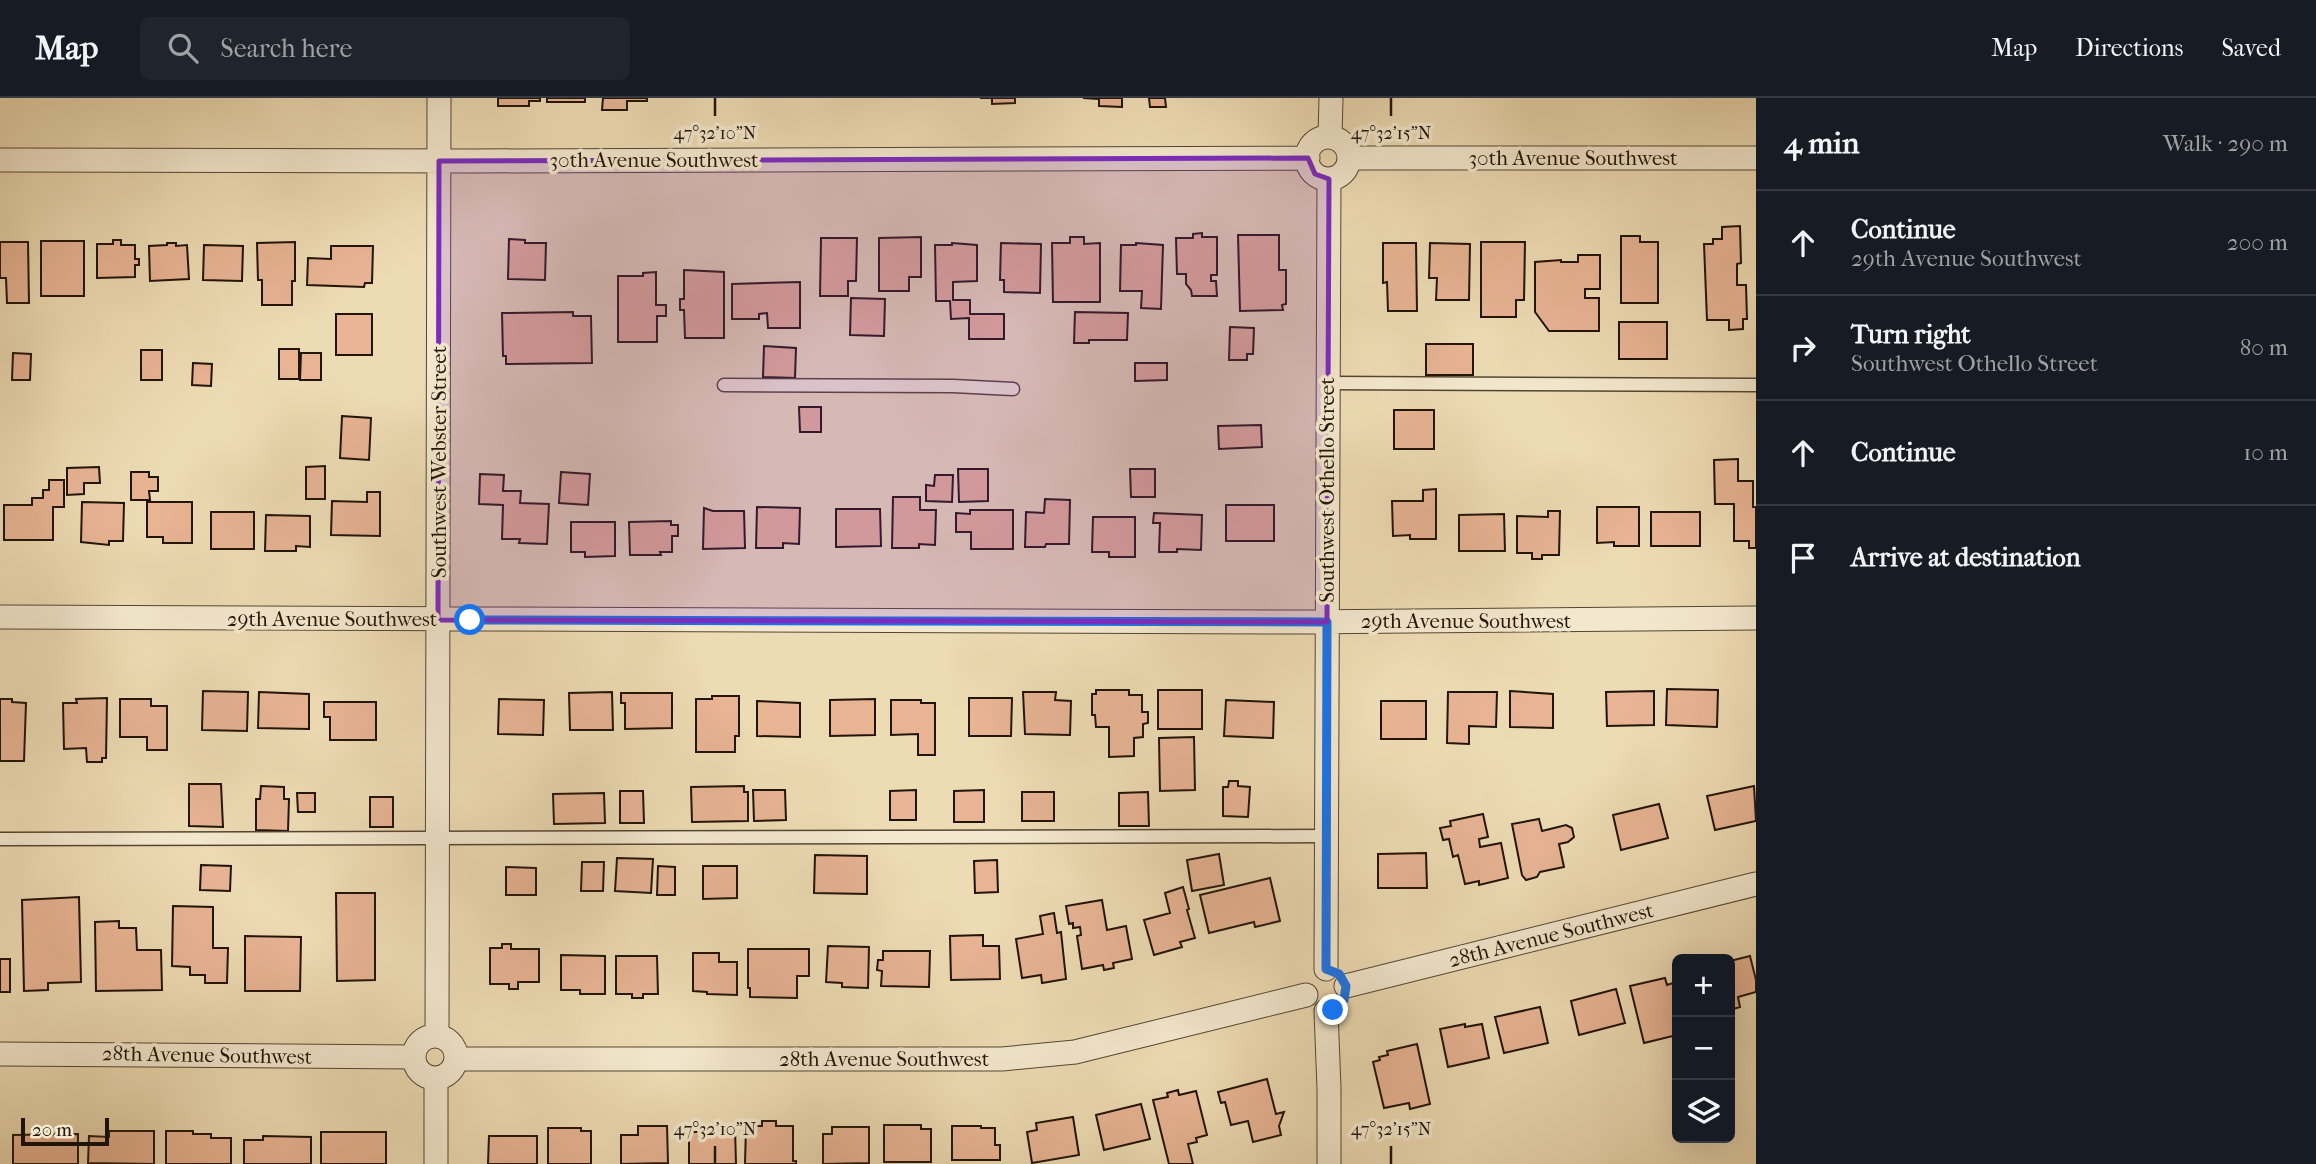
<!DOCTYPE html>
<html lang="en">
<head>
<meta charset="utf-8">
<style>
	body { margin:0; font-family:"IM FELL French Canon",serif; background:#20242c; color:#f1f3f6 }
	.controls { position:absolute; right:21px; bottom:21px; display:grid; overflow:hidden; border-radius:10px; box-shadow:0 7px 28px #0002 }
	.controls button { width:63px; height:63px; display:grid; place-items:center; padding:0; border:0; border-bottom:2px solid #363941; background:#171b24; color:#f1f3f6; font:35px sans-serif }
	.scale { position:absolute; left:21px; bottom:18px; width:88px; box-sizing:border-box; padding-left:7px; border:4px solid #211409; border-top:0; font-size:19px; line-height:24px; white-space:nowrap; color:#211409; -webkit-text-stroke:5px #f3e8ce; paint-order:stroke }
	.stop { position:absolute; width:21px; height:21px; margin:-16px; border:5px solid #1a73e8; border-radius:50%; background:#fff }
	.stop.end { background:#1a73e8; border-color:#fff; box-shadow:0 2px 7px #0008 }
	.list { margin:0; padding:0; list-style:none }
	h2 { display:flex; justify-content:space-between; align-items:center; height:91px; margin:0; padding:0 28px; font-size:30px }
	h2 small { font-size:23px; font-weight:400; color:#9ea1a6 }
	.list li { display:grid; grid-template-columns:46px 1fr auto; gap:21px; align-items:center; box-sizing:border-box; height:105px; padding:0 28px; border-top:2px solid #363941 }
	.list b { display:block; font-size:26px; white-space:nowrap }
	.list p { margin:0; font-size:23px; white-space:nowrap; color:#9ea1a6 }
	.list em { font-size:23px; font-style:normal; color:#9ea1a6 }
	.icon { flex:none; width:38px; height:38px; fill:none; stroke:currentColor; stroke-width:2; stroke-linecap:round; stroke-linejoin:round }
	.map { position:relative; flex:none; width:1756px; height:1066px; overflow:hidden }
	header { display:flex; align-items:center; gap:42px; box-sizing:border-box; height:98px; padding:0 35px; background:#171b24; border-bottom:2px solid #363941 }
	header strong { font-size:33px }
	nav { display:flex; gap:38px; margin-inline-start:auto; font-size:24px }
	.search { width:490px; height:63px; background:#20242c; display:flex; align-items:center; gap:18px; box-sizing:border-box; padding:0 24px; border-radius:10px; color:#9ea1a6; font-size:26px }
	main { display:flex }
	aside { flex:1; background:#171b24 }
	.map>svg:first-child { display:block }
</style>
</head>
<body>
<header>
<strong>Map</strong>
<div class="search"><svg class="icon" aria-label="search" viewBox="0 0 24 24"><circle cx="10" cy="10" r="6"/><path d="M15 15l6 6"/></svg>Search here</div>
<nav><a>Map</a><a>Directions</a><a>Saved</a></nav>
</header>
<main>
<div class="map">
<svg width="1756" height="1066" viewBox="0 0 1756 1066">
	<rect width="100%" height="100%" fill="#eddbb3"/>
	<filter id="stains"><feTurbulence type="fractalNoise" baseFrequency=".00286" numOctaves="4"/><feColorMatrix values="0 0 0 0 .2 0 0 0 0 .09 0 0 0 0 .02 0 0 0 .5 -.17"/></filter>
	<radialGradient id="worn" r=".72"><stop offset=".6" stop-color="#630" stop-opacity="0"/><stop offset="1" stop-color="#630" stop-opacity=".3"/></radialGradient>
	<path fill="#e8b494" stroke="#211409" stroke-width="2" d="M498,0H540V3H529V8H498Z
		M547,0H585V4H547Z
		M603,0H647V3H627V12H602Z
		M980,0H1015V5L992,6V0Z
		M1083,0H1122V9L1099,8V1Z
		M1149,0H1165L1166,9H1150Z
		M1740,128L1741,165L1737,166V187H1746L1747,221H1743V231L1729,232V222H1707L1704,146H1713V141H1722V129Z
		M1202,135V139H1217V177H1211V183H1216L1217,198H1192L1191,192L1186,186V176H1177L1176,140H1193V136Z
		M1238,137H1279V172H1286V206L1282,207L1283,212L1240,213Z
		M1621,138H1640V144H1658V205H1621Z
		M921,139V179H909V193H879V140Z
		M1070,139H1084V146L1100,145V204H1053L1052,145H1070Z
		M821,140H857L856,183H848V198H820Z
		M509,141L525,142V145H546L545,182L508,181Z
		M113,142H121V147H135V161H139V167H135V179L97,180V146H113Z
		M41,143H84V198H41Z
		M0,144H28L29,205H7L6,180H0Z
		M295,144V183H292V207H262V182H258L257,145Z
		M1481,144H1525L1524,202H1516V219H1481Z
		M167,145H176V148L187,147L189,181L150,183L149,148L167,147Z
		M952,145L977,147V183L953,184V202H970V216H1004V241H969V220L951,221L950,203H936L935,147H952Z
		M1001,145L1041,146L1040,195L1004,194V182H1000Z
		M1136,145L1163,147L1161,211L1141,210L1142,193H1120L1121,147H1136Z
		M1383,145H1416L1417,213H1388L1387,184L1383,185Z
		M1430,145L1470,146L1469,202H1436L1437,180H1429Z
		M204,147L243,148L242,183L203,182Z
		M331,148H373L372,185H365L364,189L307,187L308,160L331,161Z
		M1578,157H1600V191H1585V200H1599V233H1549L1535,214V164L1561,162V164H1578Z
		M684,172L724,174V240H685L684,212H680V201H684Z
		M656,174V207H666V218H657V244H618V178H643V175Z
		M800,184V230H768L767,215L759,216V221H732V186Z
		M851,200L885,201L884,238L850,237Z
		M573,214V218H591L592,265L506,266V258H503L502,215Z
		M1075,214L1128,215L1127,242H1089V245H1074Z
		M336,216H372V257H336Z
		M1619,224H1667V261H1619Z
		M1230,229L1254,230L1253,256H1247V262H1229Z
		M1426,246H1473V277H1426Z
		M764,248L796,250L795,280L763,279Z
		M279,251H299V281H279Z
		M141,252H162V282H141Z
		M13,255L31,256L30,282H12Z
		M301,255H321V282H300Z
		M193,265L212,266L211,288L192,287Z
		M1135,265H1167V282L1135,283Z
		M799,309H821V334H800Z
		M1394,312H1434V351H1394Z
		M342,318L371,320L369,362L340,360Z
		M1261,327L1262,349L1219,351L1218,328Z
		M1738,361V383H1753V409H1756V450H1749V443H1734V406H1715L1714,362Z
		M325,368V401H306V369Z
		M99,369L100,385H84V396L67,397V370Z
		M958,371H988V403L959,404Z
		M1130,371H1155V399H1131Z
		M131,374H149V379H158V393H149L150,402H131Z
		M561,374L590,376L588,407L559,405Z
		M480,376L504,377L503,393H521L520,405L549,406L547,446L519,445L520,441H502L503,407L479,406Z
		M935,377H953L952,404L926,403V387L934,388Z
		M49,382H64V409H53V442H4V407H32V400H43V392H49Z
		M1436,391V441H1410V437L1393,438L1392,403H1423V392Z
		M367,394H380V438L331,437L332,403L367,404Z
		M893,399H920V412H936L935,447L919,446V450H892Z
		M1045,401L1070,402L1069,446H1046L1045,449H1025L1026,414L1044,415Z
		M82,404L124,405L123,443H109V447L81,444Z
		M147,404H192V445H163V439H147Z
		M1226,407H1274V443H1226Z
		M757,409L800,410L799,446L783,445V450H756Z
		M1597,409H1639V448H1614V444L1597,445Z
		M704,410L713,413H744L745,450L703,451Z
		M836,411H880L881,448L836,449Z
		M970,412H1013V451H971V434H956V415L970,416Z
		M1548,413H1560L1559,457H1542V461H1532V455H1517V418L1548,419Z
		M211,414H254V451H211Z
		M1651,414H1700V448H1651Z
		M1154,415L1202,417L1201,452L1177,451V454H1159L1160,425H1153Z
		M1504,416L1505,453H1459V417Z
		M266,417L310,418V449L296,448V453H265Z
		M1093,419H1135V459H1109V454H1092Z
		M671,423V427H678V438H672V454H660L661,457H630L629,424Z
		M571,424H615V458L585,459V454H571Z
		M1667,591L1718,592L1717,629L1666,627Z
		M1096,592H1129V597H1142V614H1148V625L1143,626V639L1134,640V658L1109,659V629H1096L1095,617H1092V596H1096Z
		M1158,592H1202V631H1158Z
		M203,593L248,594L247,633L202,632Z
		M1510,593L1553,596V630L1510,629Z
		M1654,593V627L1607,628L1606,594Z
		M259,594L309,596V631L258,630Z
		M612,594L613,632H570L569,595Z
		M1023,594H1056L1055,602L1071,603L1070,637L1025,636Z
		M1448,594H1497L1496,629L1469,628V646L1447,645Z
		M621,595H672V630L625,631V605H621Z
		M712,598H739V638H735V654H696V601H712Z
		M107,600L106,660H102V664H87L86,650L64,651L63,605H77L76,601Z
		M969,600H1012L1011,638H969Z
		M0,601H12V604L26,605L24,663H0Z
		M120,601H151V608H167V652H147V639H120Z
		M499,601L544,602L543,637L498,636Z
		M875,601V637L830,638V602Z
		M891,602H921V605H935V657H918V636L891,637Z
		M1226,602L1274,604L1273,640L1224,638Z
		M757,603L800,605V639L757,638Z
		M1381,603H1426V641H1381Z
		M324,604H376V642H330V619H324Z
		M1194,639L1195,692L1160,693L1159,640Z
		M1229,683H1238V688L1250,689L1248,719L1223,718V689H1228Z
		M189,686H221L223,729L189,728Z
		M261,688L284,689V701H289L288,733L256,732V701H260Z
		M744,688V694H748V723L692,724L691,689Z
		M1754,688L1756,723L1715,732L1707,698Z
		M753,692H785L786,722L754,723Z
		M916,692V722H890V693Z
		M984,692V724H954V693Z
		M620,693H643L644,725H620Z
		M1022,694H1054V723H1022Z
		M1148,694L1149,728H1119V695Z
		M297,695H315V714H298Z
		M604,695L605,725L554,726L553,696Z
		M370,699H393V729H370Z
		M1659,706L1668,740L1621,752L1613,717Z
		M1483,716L1488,739L1479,741L1480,749L1501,745L1508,780L1479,787V783L1465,786L1458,757L1453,759L1449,741L1443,742L1440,730L1451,728L1450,723Z
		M1539,721L1542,733L1566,727L1572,730L1574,739L1568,744L1559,746L1564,769L1540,774L1537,779L1526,782L1522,777L1512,726Z
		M1426,755L1427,790H1378V756Z
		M1219,756L1224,787L1192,793L1187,762Z
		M815,757L867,758V796L814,795Z
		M617,760L653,761L651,795L615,793Z
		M997,762L998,794L975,795L974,763Z
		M582,764H604L603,793H581Z
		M201,767L231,768L230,793L200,792Z
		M658,768L675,769V797H657Z
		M703,768H737V800L703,801Z
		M506,769L536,770V797H506Z
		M1270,780L1280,823L1255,829L1254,824L1209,835L1200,797Z
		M1183,789L1189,811L1187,812L1195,840L1180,844L1182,849L1154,857L1144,822L1170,815L1165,795Z
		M336,795H375V882L337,883Z
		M79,799L81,884L48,885V892L24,893L22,802Z
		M1102,802L1107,832L1126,828L1132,861L1113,865L1114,870L1104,872L1103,867L1082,871L1077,838L1081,837L1080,829L1073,830V825L1069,826L1066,808Z
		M173,808L213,809V850H228L227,885H205V877H190V869L172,868Z
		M1054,815L1057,835L1061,834L1066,881L1042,885L1041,877L1022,880L1016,841L1043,836L1040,818Z
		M119,823V830H136L137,852H161L162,892L96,893L95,824Z
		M983,837V848H999L1000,881L951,882L950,838Z
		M245,838L301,839L300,893H245Z
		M502,846H511V851H539V884H518V891H509V886H490V850H502Z
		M828,848L869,849L868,890L842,889V885L826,884Z
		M748,851H809V878H797V900L750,899V890H748Z
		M883,853H930L929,889L881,888L882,873L877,872L878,862H883Z
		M693,855H719V864H737V897L707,896V894L693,893Z
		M561,857L605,858V896H580V892H561Z
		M616,858H657L658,896H643V900H632V896H616Z
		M1750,858L1756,882V894L1738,899L1740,909L1730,912V863Z
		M0,861H10V894H0Z
		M1665,880L1667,887L1676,884L1677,890V937L1644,945L1630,888Z
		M1616,891L1625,925L1579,937L1571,903Z
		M1540,909L1548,945L1504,955L1495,919Z
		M1465,926V929L1482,926L1489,960L1448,969L1440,931Z
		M1417,946L1430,1006L1410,1011L1409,1005L1384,1010L1373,964L1380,962L1379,959L1388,957L1387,953Z
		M1267,981L1276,1016L1284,1014L1279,1028L1281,1037L1253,1044L1248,1023L1231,1027L1225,1004L1221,1005L1218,994Z
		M1178,992L1179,997L1196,993L1207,1037L1196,1040L1197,1044L1188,1046L1193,1066H1169L1153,1002L1168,999L1167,995Z
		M1141,1006L1150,1041L1104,1052L1096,1017Z
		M1073,1019L1079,1057L1032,1065L1027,1034L1037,1032L1036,1025Z
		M762,1023H776V1028H793V1063H796V1066H745L746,1028H762Z
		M884,1027H921V1031H931V1064H884Z
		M638,1028H667L668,1065L621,1066V1037H638Z
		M952,1028H981V1030H995V1047H1000V1062H952Z
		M832,1029H869V1065L823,1066V1036H832Z
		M548,1030H581V1033H591V1066H548Z
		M706,1030H735L736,1066H689V1034H706Z
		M109,1033H154V1066L88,1065L89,1038L109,1039Z
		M166,1033H193V1036H211V1040H231V1066H166Z
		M321,1034H386V1066H321Z
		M78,1036V1066H13V1037Z
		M263,1038L311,1039V1066H244V1042H263Z
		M489,1038H537V1066H488Z"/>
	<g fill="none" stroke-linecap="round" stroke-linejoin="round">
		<g stroke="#544634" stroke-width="15">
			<path id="lane" d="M1327,285L1756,287
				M724,287L953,288L1013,291
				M0,741L1327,738"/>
		</g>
		<g stroke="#544634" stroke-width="25">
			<path id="street" d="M1330,39L1331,0
				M1307 60a21 21 0 1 1 42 0a21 21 0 1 1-42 0Z
				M1349,60H1756
				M0,62L474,63L1308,60
				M0,519L1297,524L1756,520
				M1326,871L1329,81
				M1346,888L1756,786
				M1326,913L1329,990V1066
				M437,938L439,0
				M414 959a21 21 0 1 1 42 0a21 21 0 1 1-42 0Z
				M0,956L414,959
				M456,961H1002L1075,954L1306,897
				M436,980V1066"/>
		</g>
		<use href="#lane" stroke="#f3e8ce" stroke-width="12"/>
		<use href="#street" stroke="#f3e8ce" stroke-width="23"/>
	</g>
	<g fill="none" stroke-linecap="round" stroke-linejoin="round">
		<path stroke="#1a73e8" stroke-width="9" d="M470,522L1327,524L1326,871L1339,876L1346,888L1344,902L1333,912"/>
	</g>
	<path fill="#7b2cbf" fill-opacity="0.2" stroke="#7b2cbf" stroke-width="5" stroke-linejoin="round" d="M1308,60L1315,76L1329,81L1327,524L438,522L439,63Z"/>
	<path fill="none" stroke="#211409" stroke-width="2.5" d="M715,0V18M1391,0V18M715,1048V1066M1391,1048V1066"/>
	<g text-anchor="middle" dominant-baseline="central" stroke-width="7" stroke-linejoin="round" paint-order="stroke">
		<g font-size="21" fill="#211409" stroke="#f3e8ce">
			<text x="1573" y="60">30th Avenue Southwest</text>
			<text x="654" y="62">30th Avenue Southwest</text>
			<text transform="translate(439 364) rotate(-90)">Southwest Webster Street</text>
			<text transform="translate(1327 392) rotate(-90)">Southwest Othello Street</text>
			<text x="332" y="521">29th Avenue Southwest</text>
			<text x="1466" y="523">29th Avenue Southwest</text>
			<text transform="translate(1551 837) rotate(-14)">28th Avenue Southwest</text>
			<text transform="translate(207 957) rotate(1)">28th Avenue Southwest</text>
			<text x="884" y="961">28th Avenue Southwest</text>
		</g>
	</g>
	<g font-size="18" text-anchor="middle" fill="#211409" stroke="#f3e8ce" stroke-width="7" stroke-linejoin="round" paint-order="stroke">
		<text x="715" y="41">47°32'10"N</text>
		<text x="1391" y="41">47°32'15"N</text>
		<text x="715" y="1037">47°32'10"N</text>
		<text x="1391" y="1037">47°32'15"N</text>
	</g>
	<rect width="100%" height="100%" filter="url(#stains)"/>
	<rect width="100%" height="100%" fill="url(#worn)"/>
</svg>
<div class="controls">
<button>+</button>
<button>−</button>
<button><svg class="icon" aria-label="layers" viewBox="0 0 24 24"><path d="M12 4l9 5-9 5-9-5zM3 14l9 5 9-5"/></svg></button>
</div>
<div class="scale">20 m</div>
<div class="stop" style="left:470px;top:522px"></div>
<div class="stop end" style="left:1333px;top:912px"></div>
</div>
<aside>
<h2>4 min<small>Walk · 290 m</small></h2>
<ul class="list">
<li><svg class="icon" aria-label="ahead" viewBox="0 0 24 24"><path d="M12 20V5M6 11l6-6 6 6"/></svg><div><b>Continue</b><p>29th Avenue Southwest</p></div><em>200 m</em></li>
<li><svg class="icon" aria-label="right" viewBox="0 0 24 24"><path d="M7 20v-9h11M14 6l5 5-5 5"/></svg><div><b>Turn right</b><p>Southwest Othello Street</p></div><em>80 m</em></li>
<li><svg class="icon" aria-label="ahead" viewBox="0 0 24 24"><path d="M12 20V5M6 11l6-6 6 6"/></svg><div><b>Continue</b></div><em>10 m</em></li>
<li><svg class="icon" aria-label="arrive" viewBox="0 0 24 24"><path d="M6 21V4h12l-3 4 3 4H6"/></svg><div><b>Arrive at destination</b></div></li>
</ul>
</aside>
</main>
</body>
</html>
